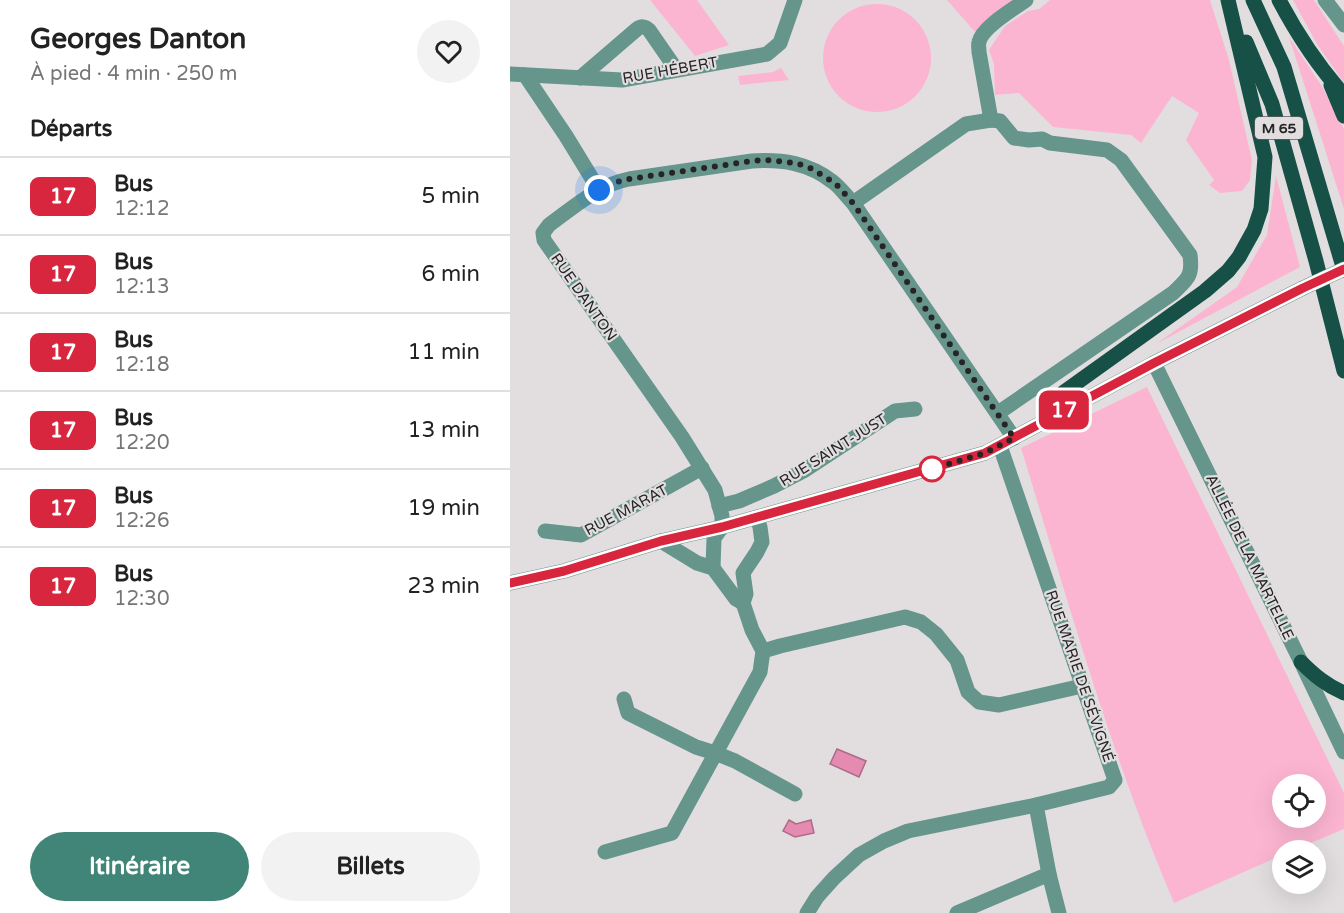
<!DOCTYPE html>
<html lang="fr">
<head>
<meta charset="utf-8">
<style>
	:root { --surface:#fff; --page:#f2f2f2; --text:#222; --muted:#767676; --line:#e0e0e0; --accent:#418578 }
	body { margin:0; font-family:"Varela Round",sans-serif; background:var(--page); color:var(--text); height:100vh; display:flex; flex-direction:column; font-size:22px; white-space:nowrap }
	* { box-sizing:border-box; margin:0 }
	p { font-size:20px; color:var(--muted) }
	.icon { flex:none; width:33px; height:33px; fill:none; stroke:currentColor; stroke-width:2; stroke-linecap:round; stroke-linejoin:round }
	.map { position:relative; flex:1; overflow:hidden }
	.drawer { display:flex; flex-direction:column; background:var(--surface); width:510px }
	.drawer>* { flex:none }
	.badge { padding:0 12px; border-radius:9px; font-size:21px; line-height:39px }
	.fabs { position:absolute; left:762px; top:774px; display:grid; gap:12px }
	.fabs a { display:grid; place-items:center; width:54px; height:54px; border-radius:50%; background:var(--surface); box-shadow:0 6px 24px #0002; font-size:30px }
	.you { position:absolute; width:30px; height:30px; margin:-15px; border:4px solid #fff; border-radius:50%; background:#1a73e8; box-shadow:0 0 0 9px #1a73e833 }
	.map>.badge { position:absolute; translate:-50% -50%; box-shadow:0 0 0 3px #fff }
	h2 { padding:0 30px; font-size:22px; line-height:54px }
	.round { display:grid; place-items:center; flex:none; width:63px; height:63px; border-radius:32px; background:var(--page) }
	.headline { display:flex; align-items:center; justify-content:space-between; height:102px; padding:0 30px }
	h1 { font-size:28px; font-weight:700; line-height:45px }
	.button { display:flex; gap:12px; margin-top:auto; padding:12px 30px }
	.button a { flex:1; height:69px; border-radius:36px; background:var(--accent); color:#fff; font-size:24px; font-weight:700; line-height:69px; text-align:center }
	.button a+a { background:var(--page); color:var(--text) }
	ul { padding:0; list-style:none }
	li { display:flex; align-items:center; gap:18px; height:78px; padding:0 30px; border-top:2px solid var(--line) }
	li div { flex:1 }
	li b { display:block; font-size:22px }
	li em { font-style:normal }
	li .badge { min-width:66px; font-weight:700; text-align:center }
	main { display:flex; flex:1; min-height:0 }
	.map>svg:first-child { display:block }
</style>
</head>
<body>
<main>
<section class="drawer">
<div class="headline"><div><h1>Georges Danton</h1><p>À pied · 4 min · 250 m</p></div><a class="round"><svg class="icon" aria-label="heart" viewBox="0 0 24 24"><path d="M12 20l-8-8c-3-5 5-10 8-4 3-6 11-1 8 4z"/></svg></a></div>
<h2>Départs</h2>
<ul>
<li><span class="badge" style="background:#d7263d;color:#fff">17</span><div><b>Bus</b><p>12:12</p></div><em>5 min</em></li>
<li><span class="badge" style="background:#d7263d;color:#fff">17</span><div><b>Bus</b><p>12:13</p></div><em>6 min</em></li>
<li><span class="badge" style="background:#d7263d;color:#fff">17</span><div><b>Bus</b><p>12:18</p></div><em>11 min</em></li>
<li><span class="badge" style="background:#d7263d;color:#fff">17</span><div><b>Bus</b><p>12:20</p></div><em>13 min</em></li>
<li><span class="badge" style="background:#d7263d;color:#fff">17</span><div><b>Bus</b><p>12:26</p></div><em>19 min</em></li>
<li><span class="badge" style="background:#d7263d;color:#fff">17</span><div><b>Bus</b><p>12:30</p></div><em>23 min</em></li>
</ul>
<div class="button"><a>Itinéraire</a><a>Billets</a></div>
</section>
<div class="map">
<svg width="834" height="913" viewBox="0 0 834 913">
	<rect width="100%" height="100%" fill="#e2dee0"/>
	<!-- green -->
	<g fill="#fcb5d1" fill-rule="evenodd">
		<polygon points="140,0 187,0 219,45 185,56"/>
		<polygon points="437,0 509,0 465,32"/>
		<polygon points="540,0 700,0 719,60 742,160 740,180 732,191 710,193 699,185 704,180 676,140 689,113 662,96 631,143 621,135 543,127 509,93 485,95 484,64 479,50 495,26 518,11 529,9"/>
		<polygon points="783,0 804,0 834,46 834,83 807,44"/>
		<circle cx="367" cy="58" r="54"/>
		<polygon points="779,37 813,88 834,129 834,209"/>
		<polygon points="271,68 279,80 230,85 228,76 263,72"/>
		<polygon points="766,176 790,267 646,344 727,287 757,235"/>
		<path d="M637 387 834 793V829L784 850H772V855L664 903C601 756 558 601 511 448ZM772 784H806V818H772Z"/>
	</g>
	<!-- water -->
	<g fill="#e58ab1" stroke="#ac6b87" stroke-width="1.5">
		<polygon points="327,749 356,761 349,777 320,764"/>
		<polygon points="279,820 286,824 301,820 304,833 285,837 273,831"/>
	</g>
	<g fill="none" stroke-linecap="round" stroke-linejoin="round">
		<!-- minor -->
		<g stroke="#65958b" stroke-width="15">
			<polyline points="815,0 834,25"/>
			<polyline points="0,74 112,80 257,54 270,43 285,0"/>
			<polyline points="15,75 56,136 89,190"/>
			<path d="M70 78 127 29C131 26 135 26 139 30L166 69"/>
			<path d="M481 120 469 52C469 48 468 45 469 42 472 27 504 9 516 0"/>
			<path d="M343 203 456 124 481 120 490 121 504 138 519 140 532 139 540 143 597 150 611 160 680 255C683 277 677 279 663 293L488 413"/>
			<polyline points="644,363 791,662 834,752"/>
			<polyline points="209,506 229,501 264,486 295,470 385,411 405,409"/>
			<polyline points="35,531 71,535 192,468"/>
			<polyline points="151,541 187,563 203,568 226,599 233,603"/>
			<path d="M203 568 204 538 212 527V516L205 490 172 437 34 240 33 233 39 225C64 207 88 185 119 179L242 161C272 159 299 163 323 182 330 187 336 196 343 203L504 438"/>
			<polyline points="253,651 270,646 395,617 411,622 426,634 447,660 458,692 469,702 489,705 572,686"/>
			<polyline points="114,699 118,713 186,747 205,753 225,761 285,794"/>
			<polyline points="526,805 539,874 549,913"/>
			<polyline points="95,852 162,833 250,672 253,651 242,630 233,603 236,594 233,573 247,552 252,542 250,527 247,518"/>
			<polyline points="297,913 307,897 324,878 349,855 374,841 398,831 526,805 599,787 605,780 490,446"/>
			<polyline points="447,913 539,874"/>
		</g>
		<!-- tertiary -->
		<polyline stroke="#65958b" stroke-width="15" points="0,583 54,571 151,541 212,527 475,453 644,363 793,288"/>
		<!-- primary -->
		<g stroke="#165046" stroke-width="15">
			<polyline points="743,0 774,67 834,270"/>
			<path d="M769 0C788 36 807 65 834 95"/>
			<polyline points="736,42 762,104 806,261 834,371"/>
			<polyline points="821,85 834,116"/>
			<polyline points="544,416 546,401 554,392 695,291 718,271 729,257 744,230 751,209 755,157 718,0"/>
			<path d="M791 662C805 676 816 685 834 693"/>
		</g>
		<!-- tertiary-bridge -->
		<polyline stroke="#65958b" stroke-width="15" points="793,288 834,269"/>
	</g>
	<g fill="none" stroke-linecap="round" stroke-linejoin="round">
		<defs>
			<polyline id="line" points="0,583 54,571 151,541 212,527 475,453 644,363 793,288 834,269"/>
		</defs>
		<!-- line casing -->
		<use href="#line" stroke="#fff" stroke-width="14"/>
		<!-- line -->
		<use href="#line" stroke="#d7263d" stroke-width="9"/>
		<!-- walk -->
		<polyline stroke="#262425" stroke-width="6" stroke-dasharray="0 10.8" points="89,190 107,182 119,179 242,161 255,160 286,163 300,168 325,183 343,203 504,438 475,453 422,469"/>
	</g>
	<!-- markers -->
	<circle fill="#fff" stroke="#d7263d" stroke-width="3" cx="422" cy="469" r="12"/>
	<g text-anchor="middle" stroke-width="4.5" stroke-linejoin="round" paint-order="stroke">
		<!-- shield labels -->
		<rect fill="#e2dee0" stroke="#5e5c5d" stroke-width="1.5" x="745" y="117" width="48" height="22" rx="4.5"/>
		<g font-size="14" font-weight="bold" fill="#262425">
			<text x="769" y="133">M 65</text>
		</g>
		<!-- street labels -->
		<g font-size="15" fill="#262425" stroke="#e2dee0">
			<text transform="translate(160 70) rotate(-10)" y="5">RUE HÉBERT</text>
			<text transform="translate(74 297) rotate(55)" y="5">RUE DANTON</text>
			<text transform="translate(323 450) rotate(-32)" y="5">RUE SAINT-JUST</text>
			<text transform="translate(116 510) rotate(-28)" y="5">RUE MARAT</text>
			<text transform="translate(740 557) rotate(64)" y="5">ALLÉE DE LA MARTELLE</text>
			<text transform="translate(570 676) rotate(71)" y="5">RUE MARIE DE SÉVIGNÉ</text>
		</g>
	</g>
</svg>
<div class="fabs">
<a><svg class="icon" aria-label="locate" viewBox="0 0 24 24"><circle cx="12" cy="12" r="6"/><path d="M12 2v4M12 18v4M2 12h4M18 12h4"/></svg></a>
<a><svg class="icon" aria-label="layers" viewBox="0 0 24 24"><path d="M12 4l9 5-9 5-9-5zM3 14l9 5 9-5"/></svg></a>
</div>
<div class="you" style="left:89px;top:190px"></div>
<b class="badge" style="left:554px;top:410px;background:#d7263d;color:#fff">17</b>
</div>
</main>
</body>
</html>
